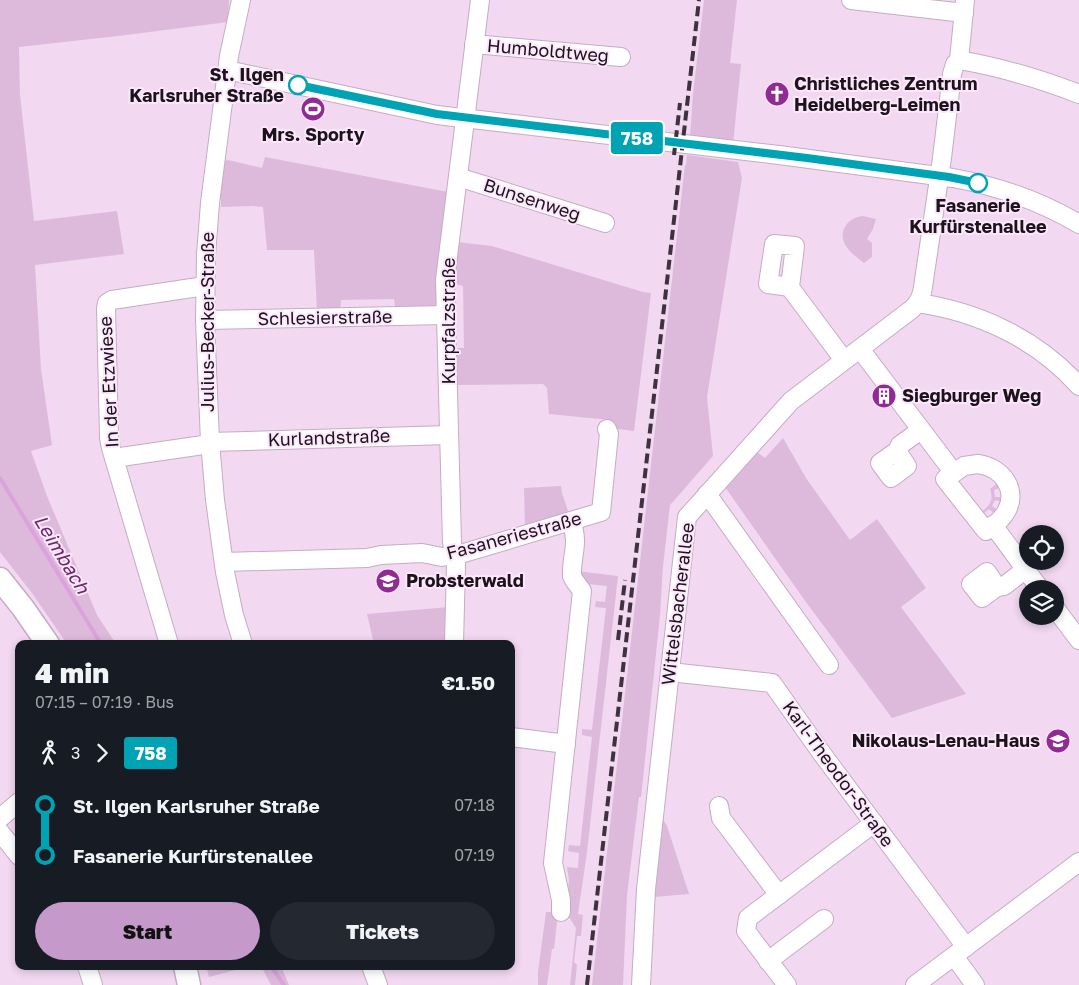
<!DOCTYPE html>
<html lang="en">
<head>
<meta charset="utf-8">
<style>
	:root { --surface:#171b24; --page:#242831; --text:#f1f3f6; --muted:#9ea1a6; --accent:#c599c9 }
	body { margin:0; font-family:"Golos Text",sans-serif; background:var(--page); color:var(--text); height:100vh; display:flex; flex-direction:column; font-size:19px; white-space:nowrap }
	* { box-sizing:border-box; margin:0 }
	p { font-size:16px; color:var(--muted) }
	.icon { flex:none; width:28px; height:28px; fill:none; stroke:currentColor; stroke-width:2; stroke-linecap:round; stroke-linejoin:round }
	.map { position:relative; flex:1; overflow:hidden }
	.sheet { position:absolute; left:15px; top:640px; width:500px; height:330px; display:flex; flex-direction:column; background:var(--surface); border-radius:10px; box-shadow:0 2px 8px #0003 }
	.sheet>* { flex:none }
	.badge { padding:0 10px; border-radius:4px; font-size:18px; line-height:32px }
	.tools { position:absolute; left:1019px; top:525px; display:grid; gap:10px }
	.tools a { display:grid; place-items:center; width:45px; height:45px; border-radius:50%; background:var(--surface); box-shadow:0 2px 8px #0003; font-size:25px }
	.map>.badge { position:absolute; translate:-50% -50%; box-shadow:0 0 0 2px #fff }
	.legs { display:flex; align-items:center; gap:8px; height:55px; padding:0 20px; font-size:16px }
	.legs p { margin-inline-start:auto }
	.head { display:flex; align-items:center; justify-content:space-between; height:85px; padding:0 20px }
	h1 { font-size:28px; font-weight:800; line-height:38px }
	.action { display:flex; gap:10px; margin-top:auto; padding:10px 20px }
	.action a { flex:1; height:58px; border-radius:30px; background:var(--accent); color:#111; font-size:20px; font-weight:800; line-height:58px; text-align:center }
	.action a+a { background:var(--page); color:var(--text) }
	ul { padding:0 20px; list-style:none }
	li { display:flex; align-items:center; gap:18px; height:50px; font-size:19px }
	li i { display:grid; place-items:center; width:8px; height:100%; margin:0 6px; background:currentColor }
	li i::after { content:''; width:12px; height:12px; margin:-6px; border:4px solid; border-radius:50%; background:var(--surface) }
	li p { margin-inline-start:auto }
	li:first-child i { background:linear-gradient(#0000 50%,currentColor 0) }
	li:last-child i { background:linear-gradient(currentColor 50%,#0000 0) }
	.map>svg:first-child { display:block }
</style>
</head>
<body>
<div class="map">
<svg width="1079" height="985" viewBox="0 0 1079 985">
	<rect width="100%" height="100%" fill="#f2d8f1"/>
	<!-- green -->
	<g fill="#ddbadc">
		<polygon points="0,0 229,0 228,22 118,36 19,47 20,95 34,221 117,211 124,254 35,265 41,369 52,445 31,451 47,496 97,615 116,644 67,644 32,593 0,552"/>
		<polygon points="704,0 737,0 730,63 741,64 733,144 690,138 693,94"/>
		<polygon points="687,155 738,162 742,178 707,397 713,456 670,505 663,566 660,615 643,779 641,797 639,797 627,895 623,985 592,985 685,165 686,165"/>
		<polygon points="265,157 448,192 438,302 432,308 395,307 394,299 341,300 340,311 317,311 314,250 267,250 263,207 252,206 221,207 221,200 219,198 224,161 228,160 262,168"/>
		<path d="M863 216 876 219 873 229 867 239 872 243V257L864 263C858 258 850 253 846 246 837 232 848 217 863 216Z"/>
		<polygon points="457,242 492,246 643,292 651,293 634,431 610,428 610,420 549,414 547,388 543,384 455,385 453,348 464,348 463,286 452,283"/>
		<polygon points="783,438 806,478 850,540 877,519 926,588 901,607 966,694 892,718 803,598 725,487 757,452 765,458"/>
		<path d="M999 482 1002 487 994 490 995 497H1003V502L995 500 992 506 999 511 996 515 989 509 983 514 981 512C990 506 994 500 990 489Z"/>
		<polygon points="561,486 562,493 569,514 525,528 524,488"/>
		<polygon points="577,571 618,576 587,852 578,914 583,915 581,936 577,936 574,962 577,965 575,985 570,985 576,928 566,912 569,880 567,867 578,868 579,853 568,851 569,845 580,846 592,737 582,735 582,729 592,730 606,608 595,607 596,601 605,602 607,586 587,584"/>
		<polygon points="449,607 449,644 374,644 367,614"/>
		<polygon points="662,818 667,826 689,894 654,897"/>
		<polygon points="546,912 558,912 554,949 552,949 547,985 538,985 538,972"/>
		<polygon points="206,966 250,966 209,977"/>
		<polygon points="261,966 281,966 289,985 271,985"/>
	</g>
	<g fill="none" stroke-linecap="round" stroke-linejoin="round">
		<!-- stream -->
		<g stroke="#dba2db" stroke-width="4">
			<polyline points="0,478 101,644"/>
			<polyline points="271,966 284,985"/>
		</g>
		<defs>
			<g id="minor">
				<polyline points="241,0 229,56 210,203 206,255 205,320 210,442 215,500 225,572 234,615 243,644"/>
				<polyline points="851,0 964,13"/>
				<polyline points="474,44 621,57"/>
				<path d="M959 60C1000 67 1040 79 1079 94"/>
				<path d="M227 70 437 115 779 155 953 178C997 186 1040 201 1079 224"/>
				<polyline points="458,177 605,223"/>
				<polyline points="790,287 768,284 774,244 795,246 790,287 791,289 844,360"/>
				<path d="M918 303C979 312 1037 339 1079 386"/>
				<polyline points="205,320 446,315"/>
				<polyline points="860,349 954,473"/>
				<polyline points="210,442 449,435"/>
				<polyline points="897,451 880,463 891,478 907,466 897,451 900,445 921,430"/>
				<polyline points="114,458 210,444"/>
				<path d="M978 464C1002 467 1019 490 1006 512 1001 521 993 526 986 531L945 479 964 466Z"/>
				<polyline points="707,494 829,665"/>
				<polyline points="993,525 1040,589"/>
				<polyline points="224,562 367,558 381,555 422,553 442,557 464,553 601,512 609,434 607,429"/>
				<polyline points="997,587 987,572 971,584 982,598 997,587 1004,586 1026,569"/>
				<polyline points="1055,608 1079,640"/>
				<polyline points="169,644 111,448 109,438 106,308 107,303 112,300 205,286"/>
				<polyline points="454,644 456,564 452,542 445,280 480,0"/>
				<polyline points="670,672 772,683 820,751 966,947"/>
				<polyline points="511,737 566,744"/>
				<polyline points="719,806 721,818 779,895"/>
				<polyline points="0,818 19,802"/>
				<polyline points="0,832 19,856"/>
				<path d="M561 912V900L553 863 582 591 574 580 572 576C571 555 580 543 571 522"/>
				<polyline points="954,956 975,985"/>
				<polyline points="768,961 824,919"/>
				<polyline points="87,966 93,985"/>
				<polyline points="371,966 378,985"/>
				<path d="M641 985 646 889 687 517 791 401 912 309C919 303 922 296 923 287L942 158 952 74 955 64 959 60 965 0"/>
				<polyline points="787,985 746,931 748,918 874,823"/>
				<polyline points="915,985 1079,862"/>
			</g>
			<g id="major">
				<polyline points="0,579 23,608 48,644"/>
				<polyline points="185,966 189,985"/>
			</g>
		</defs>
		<!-- minor casing -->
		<use href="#minor" stroke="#c5acc4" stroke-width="20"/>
		<!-- major casing -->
		<use href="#major" stroke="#c5acc4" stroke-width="25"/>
		<!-- minor -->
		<use href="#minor" stroke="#fff" stroke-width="18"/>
		<!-- major -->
		<use href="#major" stroke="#fff" stroke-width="22"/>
		<!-- rail -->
		<g stroke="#3e323e" stroke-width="4" stroke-dasharray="10 5" stroke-linecap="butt">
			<polyline points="674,155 680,103"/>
			<polyline points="618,640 625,580"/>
			<polyline points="587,985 699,0"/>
		</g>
	</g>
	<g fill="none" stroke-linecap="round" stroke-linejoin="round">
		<defs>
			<polyline id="line-1" points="298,85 437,114 807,158 949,177 978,183"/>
		</defs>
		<!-- line-1 casing -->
		<use href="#line-1" stroke="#fff" stroke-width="11"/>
		<!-- line-1 -->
		<use href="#line-1" stroke="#00a3b4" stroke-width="8"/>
	</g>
	<!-- icons -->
	<defs>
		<symbol id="church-disc" viewBox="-11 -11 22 22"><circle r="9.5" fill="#8f2b92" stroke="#fce7fb"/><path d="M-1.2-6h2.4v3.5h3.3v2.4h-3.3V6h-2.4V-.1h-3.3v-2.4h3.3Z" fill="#fff"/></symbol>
		<symbol id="stadium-disc" viewBox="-11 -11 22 22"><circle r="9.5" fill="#8f2b92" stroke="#fce7fb"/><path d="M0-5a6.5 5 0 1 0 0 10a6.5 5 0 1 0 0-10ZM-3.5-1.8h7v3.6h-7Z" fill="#fff"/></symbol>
		<symbol id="building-disc" viewBox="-11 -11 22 22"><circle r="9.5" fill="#8f2b92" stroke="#fce7fb"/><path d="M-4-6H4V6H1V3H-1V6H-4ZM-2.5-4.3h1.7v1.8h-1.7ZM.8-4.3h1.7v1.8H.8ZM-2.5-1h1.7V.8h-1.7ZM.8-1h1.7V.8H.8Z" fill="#fff"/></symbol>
		<symbol id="school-disc" viewBox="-11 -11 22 22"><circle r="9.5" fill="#8f2b92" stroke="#fce7fb"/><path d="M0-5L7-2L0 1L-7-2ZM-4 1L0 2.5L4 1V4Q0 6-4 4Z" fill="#fff"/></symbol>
	</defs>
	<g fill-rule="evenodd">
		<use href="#church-disc" x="763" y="80" width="28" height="28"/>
		<use href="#stadium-disc" x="299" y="95" width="28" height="28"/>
		<use href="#building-disc" x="870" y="382" width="28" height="28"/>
		<use href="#school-disc" x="374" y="567" width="28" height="28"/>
		<use href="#school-disc" x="1044" y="727" width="28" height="28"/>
	</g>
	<!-- markers -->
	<g fill="#fff" stroke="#00a3b4" stroke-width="2.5">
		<circle cx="298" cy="85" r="9"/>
		<circle cx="978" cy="183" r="9"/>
	</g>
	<g text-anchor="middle" stroke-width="4" stroke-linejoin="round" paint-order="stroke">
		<!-- street labels -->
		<g font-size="18" fill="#1c131c" stroke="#fce7fb">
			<text transform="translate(548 51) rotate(5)" y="6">Humboldtweg</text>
			<text transform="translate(532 200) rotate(18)" y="6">Bunsenweg</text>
			<text transform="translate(325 318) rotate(-1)" y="6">Schlesierstraße</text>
			<text transform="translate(449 321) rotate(-90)" y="6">Kurpfalzstraße</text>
			<text transform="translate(208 322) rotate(-90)" y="6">Julius-Becker-Straße</text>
			<text transform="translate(109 382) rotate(-93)" y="6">In der Etzwiese</text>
			<text transform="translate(329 438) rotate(-2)" y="6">Kurlandstraße</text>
			<text transform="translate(514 536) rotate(-15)" y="6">Fasaneriestraße</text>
			<text transform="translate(678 604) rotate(-83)" y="6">Wittelsbacherallee</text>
			<text transform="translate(838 774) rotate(54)" y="6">Karl-Theodor-Straße</text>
		</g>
		<!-- stop labels -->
		<g font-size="18" font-weight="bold" fill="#1c131c" stroke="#fce7fb" text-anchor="end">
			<text x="284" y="81">St. Ilgen<tspan x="284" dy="21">Karlsruher Straße</tspan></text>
			<text x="978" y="212" text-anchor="middle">Fasanerie<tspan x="978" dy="21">Kurfürstenallee</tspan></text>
		</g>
		<!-- poi labels -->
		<g font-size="18" font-weight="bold" fill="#1c131c" stroke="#fce7fb" text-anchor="start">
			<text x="794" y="90">Christliches Zentrum<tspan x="794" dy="21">Heidelberg-Leimen</tspan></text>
			<text x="313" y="141" text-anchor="middle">Mrs. Sporty</text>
			<text x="902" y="402">Siegburger Weg</text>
			<text x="406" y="587">Probsterwald</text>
			<text x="1040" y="747" text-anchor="end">Nikolaus-Lenau-Haus</text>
		</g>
		<!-- water labels -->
		<g font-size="19" font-style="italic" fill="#6b296c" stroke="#fce7fb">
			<text transform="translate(62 554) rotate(59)" y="7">Leimbach</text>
		</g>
	</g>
</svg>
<div class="tools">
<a><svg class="icon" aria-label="locate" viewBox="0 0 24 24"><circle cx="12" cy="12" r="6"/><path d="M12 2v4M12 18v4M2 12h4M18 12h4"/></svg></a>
<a><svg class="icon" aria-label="layers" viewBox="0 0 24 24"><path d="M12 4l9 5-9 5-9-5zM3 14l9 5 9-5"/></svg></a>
</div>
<b class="badge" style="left:637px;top:138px;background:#00a3b4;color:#fff">758</b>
<section class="sheet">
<div class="head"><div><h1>4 min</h1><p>07:15 – 07:19 · Bus</p></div><b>€1.50</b></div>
<div class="legs"><svg class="icon" aria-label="walk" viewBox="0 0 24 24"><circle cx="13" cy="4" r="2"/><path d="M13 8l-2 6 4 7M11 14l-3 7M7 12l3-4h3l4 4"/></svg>3<svg class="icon" aria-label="forward" viewBox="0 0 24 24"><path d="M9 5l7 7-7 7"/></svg><b class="badge" style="background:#00a3b4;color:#fff">758</b></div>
<ul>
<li><i style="color:#00a3b4"></i><b>St. Ilgen Karlsruher Straße</b><p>07:18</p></li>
<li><i style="color:#00a3b4"></i><b>Fasanerie Kurfürstenallee</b><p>07:19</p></li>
</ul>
<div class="action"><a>Start</a><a>Tickets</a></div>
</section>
</div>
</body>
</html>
